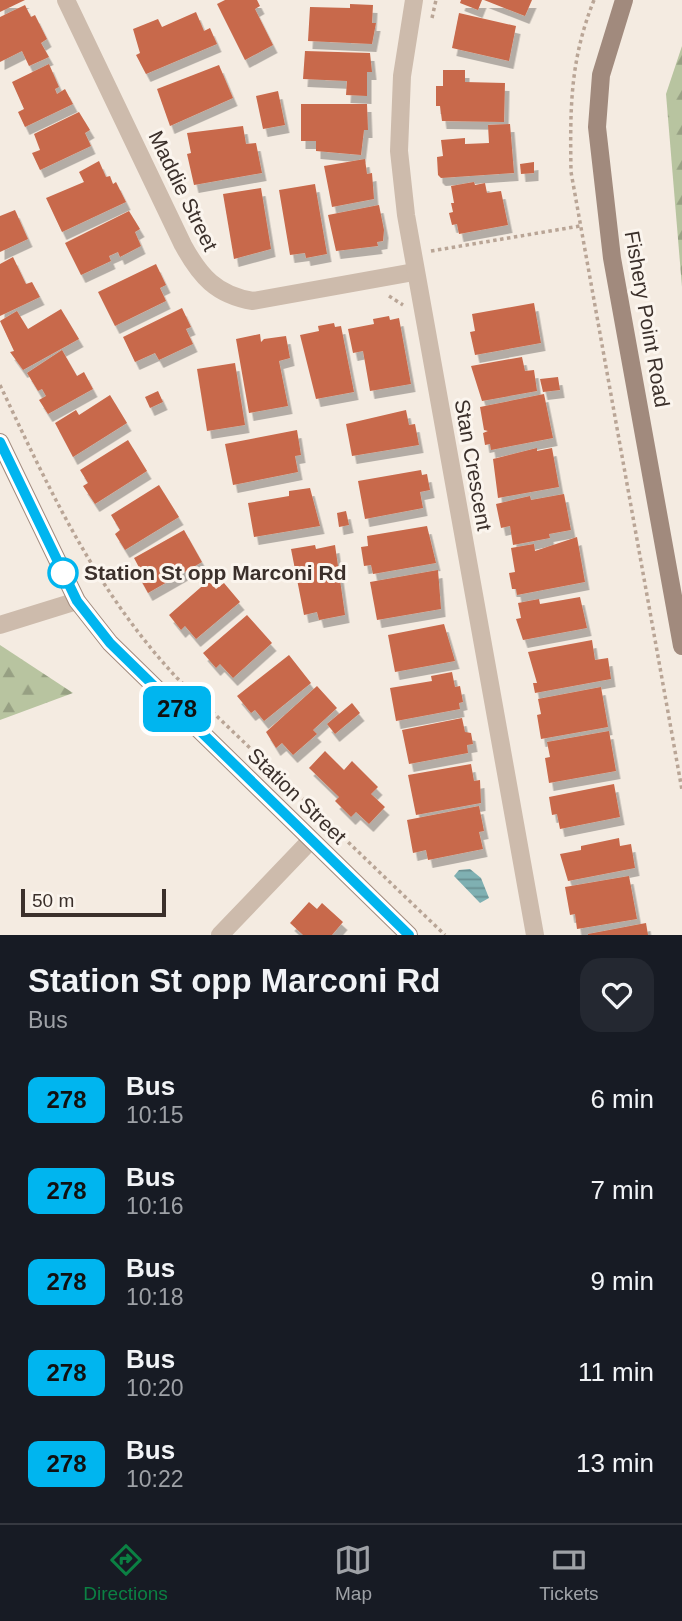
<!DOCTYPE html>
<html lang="en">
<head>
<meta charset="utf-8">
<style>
	:root { --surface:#171b24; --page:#242831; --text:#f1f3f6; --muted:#9ea1a6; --line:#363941; --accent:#0b8043 }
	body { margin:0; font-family:Helvetica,sans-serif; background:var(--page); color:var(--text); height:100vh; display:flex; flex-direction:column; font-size:26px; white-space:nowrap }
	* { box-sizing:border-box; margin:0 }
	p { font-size:23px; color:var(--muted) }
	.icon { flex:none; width:38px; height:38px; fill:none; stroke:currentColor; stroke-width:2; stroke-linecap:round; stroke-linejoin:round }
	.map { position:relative; height:935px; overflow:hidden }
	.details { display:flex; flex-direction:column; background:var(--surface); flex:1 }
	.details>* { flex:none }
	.badge { padding:0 14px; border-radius:10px; font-size:24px; line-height:46px }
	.scale { position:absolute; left:21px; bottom:18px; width:145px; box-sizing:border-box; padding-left:7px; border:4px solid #3b302b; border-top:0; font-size:19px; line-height:24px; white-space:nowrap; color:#3b302b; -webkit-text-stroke:5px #fbf5ee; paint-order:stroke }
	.map>.badge { position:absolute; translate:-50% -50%; box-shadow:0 0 0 4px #fff }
	.round { display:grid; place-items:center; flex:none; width:74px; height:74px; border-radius:21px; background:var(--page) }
	.summary { display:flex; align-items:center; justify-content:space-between; height:119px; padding:0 28px }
	h1 { font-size:33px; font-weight:700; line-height:52px }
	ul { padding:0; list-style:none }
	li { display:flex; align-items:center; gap:21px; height:91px; padding:0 28px }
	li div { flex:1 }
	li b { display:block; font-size:26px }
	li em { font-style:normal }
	li .badge { min-width:77px; font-weight:700; text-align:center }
	.menu { display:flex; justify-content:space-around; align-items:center; height:98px; border-top:2px solid var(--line); background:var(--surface); font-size:19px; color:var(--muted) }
	.menu a { display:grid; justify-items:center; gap:4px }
	.menu .selected { color:var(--accent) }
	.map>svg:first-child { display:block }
</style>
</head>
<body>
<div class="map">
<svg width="682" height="935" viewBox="0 0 682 935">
	<defs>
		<pattern id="forest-firs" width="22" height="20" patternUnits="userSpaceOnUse" patternTransform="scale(1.75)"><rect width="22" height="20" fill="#b8c4a0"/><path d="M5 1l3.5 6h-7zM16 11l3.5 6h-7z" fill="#97a083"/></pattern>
		<pattern id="water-rules" width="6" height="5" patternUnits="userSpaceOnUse" patternTransform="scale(1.75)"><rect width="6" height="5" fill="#7fb0b2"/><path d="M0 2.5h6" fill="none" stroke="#699091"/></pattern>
		<filter id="shadow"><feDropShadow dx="4.5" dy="8" stdDeviation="0" flood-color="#0004"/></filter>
	</defs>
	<rect width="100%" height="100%" fill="#f4ebe1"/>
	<!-- forest -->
	<g fill="url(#forest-firs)">
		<polygon points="682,46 682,287 666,94"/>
		<polygon points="0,645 73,693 0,720"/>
	</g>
	<!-- water -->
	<polygon fill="url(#water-rules)" points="470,869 481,878 489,898 480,903 454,876 459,870"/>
	<!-- building -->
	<g fill="#c8694b" filter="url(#shadow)">
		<polygon points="0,0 25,0 0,12"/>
		<polygon points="225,0 257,0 260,6 255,9 273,45 245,60 217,4"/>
		<polygon points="461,0 482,0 478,10 460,3"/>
		<polygon points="484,0 532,0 525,16"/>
		<polygon points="350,4 373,5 372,23 376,23 372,44 308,41 310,7 350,8"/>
		<polygon points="25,5 31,17 35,15 47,39 41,43 49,57 29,66 22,51 0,62 0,17"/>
		<polygon points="196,12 204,31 210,28 217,44 146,74 136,55 140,53 133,29 158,19 162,27"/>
		<polygon points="459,13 516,26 509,61 452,48"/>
		<polygon points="305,51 370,53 372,72 367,72 367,96 346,95 347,81 303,79"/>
		<polygon points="49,64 59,87 55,89 57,94 65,89 73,104 25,127 18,112 24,109 12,82"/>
		<polygon points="219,65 233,98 170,126 157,89"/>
		<polygon points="443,70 465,70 465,82 505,83 504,122 442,121 440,106 436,106 436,86 443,86"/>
		<polygon points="278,91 285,125 263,129 256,96"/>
		<polygon points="301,104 367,104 368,130 364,130 361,155 316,151 316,141 301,141"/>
		<polygon points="79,112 90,130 85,133 91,146 40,170 32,153 40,150 34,134"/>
		<polygon points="510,124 514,173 441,178 438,175 437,157 443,156 441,140 465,138 465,144 489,143 488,125"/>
		<polygon points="243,126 246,144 256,143 262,173 194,185 187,154 191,153 187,133"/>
		<polygon points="365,159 367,174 372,173 374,199 332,207 324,166"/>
		<polygon points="99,161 106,177 110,176 113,184 116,182 126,202 62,232 46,198 84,182 79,172"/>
		<polygon points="534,162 534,173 521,174 520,164"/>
		<polygon points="474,182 475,185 485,183 487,193 501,191 508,225 459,234 457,224 452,225 449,213 453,212 451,203 454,203 451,186"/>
		<polygon points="315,184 327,254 306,258 305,253 290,255 279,190"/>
		<polygon points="261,188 271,249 234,259 223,194"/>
		<polygon points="379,205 384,230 383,241 377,242 378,246 336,251 328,215"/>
		<polygon points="15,210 28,239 0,252 0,216"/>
		<polygon points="129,211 140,229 135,232 141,246 120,257 118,252 109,256 111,261 81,275 65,243"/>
		<polygon points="13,257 26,284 32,282 40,297 0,316 0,264"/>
		<polygon points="156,264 166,285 160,288 166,301 115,326 98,292"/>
		<polygon points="534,303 541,343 475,355 470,332 475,331 472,314"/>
		<polygon points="182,308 191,327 186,329 193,344 159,360 155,353 135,362 123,337"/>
		<polygon points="61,309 79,339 23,370 10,352 14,351 0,321 17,311 28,329"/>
		<polygon points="389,316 390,320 399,318 411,384 370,391 363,351 353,353 348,329 374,324 373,319"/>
		<polygon points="334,323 335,327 341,326 354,392 316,399 300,335 319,331 318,326"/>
		<polygon points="260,334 261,342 264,339 286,336 290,358 279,361 288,406 249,413 236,339"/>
		<polygon points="62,350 77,376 84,372 93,389 48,414 39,400 46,396 42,389 38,391 27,373"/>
		<polygon points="522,357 525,371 534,370 537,391 482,401 471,366"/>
		<polygon points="235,363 245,425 207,431 197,369"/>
		<polygon points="558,377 560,390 543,392 540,379"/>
		<polygon points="158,391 163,402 150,408 145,397"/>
		<polygon points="544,394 553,438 491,450 490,444 485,445 483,433 488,431 484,430 480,407"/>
		<polygon points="110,395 127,423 73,457 55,423 76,410 79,415"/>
		<polygon points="406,410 409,425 415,424 419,445 352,456 346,424"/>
		<polygon points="297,430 301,455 295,456 298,472 233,485 225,444"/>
		<polygon points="128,440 147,471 95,504 83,486 88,483 80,470"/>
		<polygon points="537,448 537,451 552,448 559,487 498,498 493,459"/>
		<polygon points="421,470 422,475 427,474 430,490 420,492 423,508 365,519 358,481"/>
		<polygon points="159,485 179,517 125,550 115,534 120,530 111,515"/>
		<polygon points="310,488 320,526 254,537 248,503 289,496 289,491"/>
		<polygon points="564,494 571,530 549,534 550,538 513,545 510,526 501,528 496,504 530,496 531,500"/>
		<polygon points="346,511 349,525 339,527 337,513"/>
		<polygon points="427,526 436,563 373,574 371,565 364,566 361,547 368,546 367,536"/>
		<polygon points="184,530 202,562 148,593 138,575 142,573 134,558"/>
		<polygon points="577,537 585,582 517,595 516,589 512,589 509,573 515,572 511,548 534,544 535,551"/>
		<polygon points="315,545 316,549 335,545 345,615 319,620 317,612 304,615 291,549"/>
		<polygon points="438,570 441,609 377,620 370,582"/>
		<polygon points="208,581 216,589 224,583 240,602 196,639 185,626 181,630 169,615"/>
		<polygon points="580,597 587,628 523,640 516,619 521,618 518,603 539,599 540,604"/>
		<polygon points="247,615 272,643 233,678 220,664 216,668 203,653"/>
		<polygon points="444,624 455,661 395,672 388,635"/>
		<polygon points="592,640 595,660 608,658 611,679 535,693 533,683 537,683 528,652"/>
		<polygon points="289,655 311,683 264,721 255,710 251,713 237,696"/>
		<polygon points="452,672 455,687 460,686 463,702 459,703 460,709 396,721 390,688 432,681 431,676"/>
		<polygon points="317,686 337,708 313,730 317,734 293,755 282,743 276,748 266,732"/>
		<polygon points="601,687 608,727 541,739 537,715 541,714 538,699"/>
		<polygon points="352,703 360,713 335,734 327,724"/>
		<polygon points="462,718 465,732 471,733 473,744 467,745 468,753 409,764 402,730"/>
		<polygon points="609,731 616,771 549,783 545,758 550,757 547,742"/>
		<polygon points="325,751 344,770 352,761 378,787 371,794 385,807 369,824 356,812 351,817 335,801 339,797 309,768"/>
		<polygon points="471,764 474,781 480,780 481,803 416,815 408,775"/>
		<polygon points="614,784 620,817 560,829 557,814 552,815 549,797"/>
		<polygon points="479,806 484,831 479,832 483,849 428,860 426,850 413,853 407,820"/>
		<polygon points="619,838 620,846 631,844 635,868 568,881 560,854 581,850 581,846"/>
		<polygon points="629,876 637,919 577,929 575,914 570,915 565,887"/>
		<polygon points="309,902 317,909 322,903 343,922 332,935 303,935 290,923"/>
		<polygon points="646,923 648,935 588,935 588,934"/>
	</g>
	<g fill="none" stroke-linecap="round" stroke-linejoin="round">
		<!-- path -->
		<g stroke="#b9a596" stroke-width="3.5" stroke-dasharray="3.5 3.5" stroke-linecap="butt">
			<path d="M594 0C570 60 570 108 571 172L682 790"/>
			<polyline points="432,18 436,0"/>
			<polyline points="431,251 580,226"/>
			<polyline points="389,296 403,305"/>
			<path d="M0 385C50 491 96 591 177 678L445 935"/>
		</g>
		<!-- street -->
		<g stroke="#cdbbac" stroke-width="18">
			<path d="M66 0 183 245C200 276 216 295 253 301L414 272"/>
			<polyline points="414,0 402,76 399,151 406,215 535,935"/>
			<polyline points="0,625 77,601"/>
			<polyline points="220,935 310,841"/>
		</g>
		<!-- secondary -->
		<g stroke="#a18a7d" stroke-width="18">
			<polyline points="624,0 601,75 597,127 612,258 682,646"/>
			<polyline points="0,442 77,601 110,643 409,935"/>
		</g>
	</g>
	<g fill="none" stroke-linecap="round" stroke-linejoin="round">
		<defs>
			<polyline id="line" points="0,442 77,601 110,643 409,935"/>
		</defs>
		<!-- line casing -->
		<use href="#line" stroke="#fff" stroke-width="16"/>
		<!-- line -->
		<use href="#line" stroke="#00b5ef" stroke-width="10"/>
	</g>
	<!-- markers -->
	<circle fill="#fff" stroke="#00b5ef" stroke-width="3.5" cx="63" cy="573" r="14"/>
	<g text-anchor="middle" stroke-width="6" stroke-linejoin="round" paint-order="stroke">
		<!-- street labels -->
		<g font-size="21" fill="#3b302b" stroke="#fbf5ee">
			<text transform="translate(183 191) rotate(64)" y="7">Maddie Street</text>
			<text transform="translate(647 319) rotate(80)" y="7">Fishery Point Road</text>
			<text transform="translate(473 465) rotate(80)" y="7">Stan Crescent</text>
			<text transform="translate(297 796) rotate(44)" y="7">Station Street</text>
		</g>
		<!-- stop labels -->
		<g font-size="21" font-weight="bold" fill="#3b302b" stroke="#fbf5ee" text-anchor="start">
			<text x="84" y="580">Station St opp Marconi Rd</text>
		</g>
	</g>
</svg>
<div class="scale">50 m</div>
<b class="badge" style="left:177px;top:709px;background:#00b5ef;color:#111">278</b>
</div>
<section class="details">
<div class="summary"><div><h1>Station St opp Marconi Rd</h1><p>Bus</p></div><a class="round"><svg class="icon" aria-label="heart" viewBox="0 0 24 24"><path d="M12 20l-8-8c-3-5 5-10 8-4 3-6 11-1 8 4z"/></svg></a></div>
<ul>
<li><span class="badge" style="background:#00b5ef;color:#111">278</span><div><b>Bus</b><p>10:15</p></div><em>6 min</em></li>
<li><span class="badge" style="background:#00b5ef;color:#111">278</span><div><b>Bus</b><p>10:16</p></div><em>7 min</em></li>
<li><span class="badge" style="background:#00b5ef;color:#111">278</span><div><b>Bus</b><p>10:18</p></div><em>9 min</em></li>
<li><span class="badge" style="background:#00b5ef;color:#111">278</span><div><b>Bus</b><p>10:20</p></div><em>11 min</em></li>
<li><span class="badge" style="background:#00b5ef;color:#111">278</span><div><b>Bus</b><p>10:22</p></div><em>13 min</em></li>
</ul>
</section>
<nav class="menu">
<a class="selected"><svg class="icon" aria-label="directions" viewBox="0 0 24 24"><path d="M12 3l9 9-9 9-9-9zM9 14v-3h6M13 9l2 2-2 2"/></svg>Directions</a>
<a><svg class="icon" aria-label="map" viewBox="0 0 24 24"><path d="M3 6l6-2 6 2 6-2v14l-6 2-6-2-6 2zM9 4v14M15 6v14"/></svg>Map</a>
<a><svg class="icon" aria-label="tickets" viewBox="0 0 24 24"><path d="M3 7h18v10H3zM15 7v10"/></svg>Tickets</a>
</nav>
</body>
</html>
